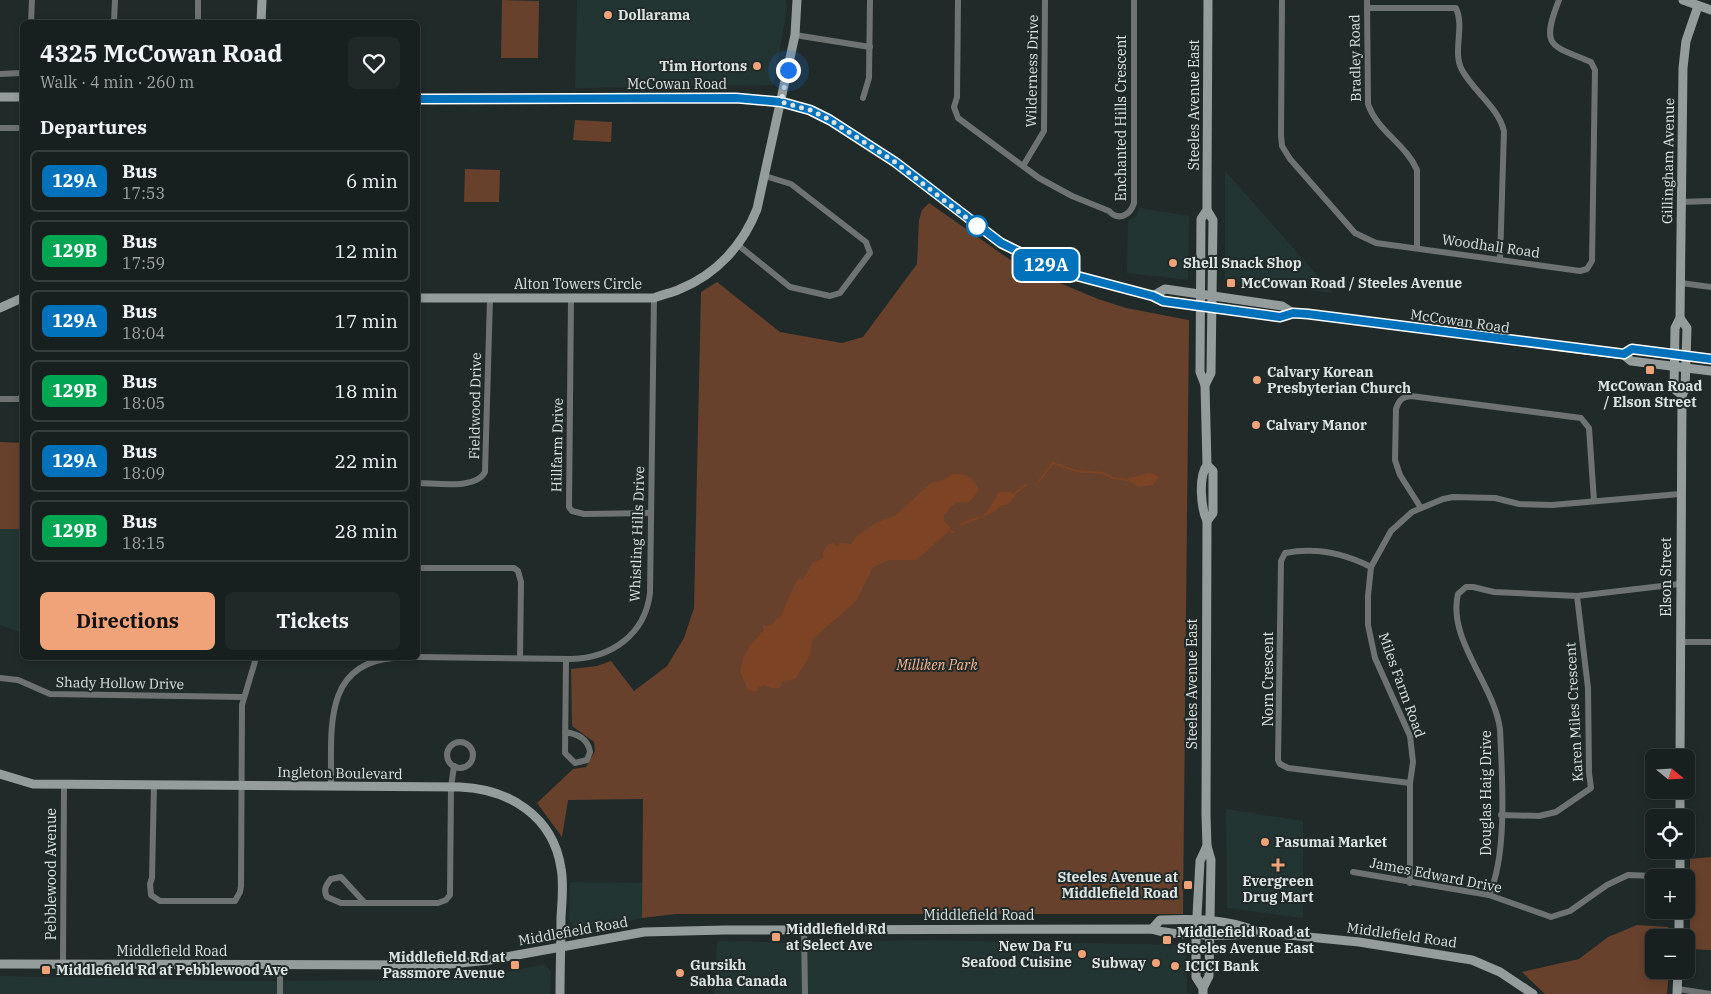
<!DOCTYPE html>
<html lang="en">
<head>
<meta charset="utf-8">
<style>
	:root { --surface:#18201f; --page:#212828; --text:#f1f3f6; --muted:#9fa3a4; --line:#363e3d; --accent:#f0a279 }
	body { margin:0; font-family:"IBM Plex Serif",serif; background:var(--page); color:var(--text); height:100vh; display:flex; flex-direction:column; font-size:19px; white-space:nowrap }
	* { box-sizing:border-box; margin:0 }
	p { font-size:16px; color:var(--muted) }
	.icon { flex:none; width:28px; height:28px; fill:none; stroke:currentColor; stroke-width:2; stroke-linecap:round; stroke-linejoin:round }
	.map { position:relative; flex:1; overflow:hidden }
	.sheet { position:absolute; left:20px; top:20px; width:400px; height:640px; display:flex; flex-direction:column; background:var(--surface); border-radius:8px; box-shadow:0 2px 8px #0003,0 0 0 1px var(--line) }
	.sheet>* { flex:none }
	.badge { padding:0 10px; border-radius:8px; font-size:18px; line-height:32px }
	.needle { width:32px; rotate:108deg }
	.buttons { position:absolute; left:1645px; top:749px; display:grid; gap:10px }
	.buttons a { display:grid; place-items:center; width:50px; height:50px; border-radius:8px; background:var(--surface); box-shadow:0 2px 8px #0003,0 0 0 1px var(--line); font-size:25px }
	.you { position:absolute; width:25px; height:25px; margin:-12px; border:4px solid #fff; border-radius:50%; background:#1a73e8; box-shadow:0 0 0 8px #1a73e833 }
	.map>.badge { position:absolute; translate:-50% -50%; box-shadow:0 0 0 2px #fff }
	h2 { padding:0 20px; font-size:19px; line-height:45px }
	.round { display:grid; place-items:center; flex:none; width:52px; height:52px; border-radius:8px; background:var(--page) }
	.summary { display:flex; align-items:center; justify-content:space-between; height:85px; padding:0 20px }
	h1 { font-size:24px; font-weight:800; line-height:38px }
	.cta { display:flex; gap:10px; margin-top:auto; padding:10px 20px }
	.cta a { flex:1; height:58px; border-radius:8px; background:var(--accent); color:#111; font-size:20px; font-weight:800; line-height:58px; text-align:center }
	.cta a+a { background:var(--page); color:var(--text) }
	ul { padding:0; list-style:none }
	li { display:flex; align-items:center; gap:15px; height:62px; margin:0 10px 8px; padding:0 10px; border:2px solid var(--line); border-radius:8px }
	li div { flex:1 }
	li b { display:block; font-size:19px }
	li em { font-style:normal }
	li .badge { min-width:55px; font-weight:700; text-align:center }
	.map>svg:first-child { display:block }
</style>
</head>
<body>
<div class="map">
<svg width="1711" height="994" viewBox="0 0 1711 994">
	<rect width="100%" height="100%" fill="#202a29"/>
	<!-- built -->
	<g fill="#233533">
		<polygon points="577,0 786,0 787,10 773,85 575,88"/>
		<polygon points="1225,171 1333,293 1225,280"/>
		<polygon points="1139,208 1189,216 1188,280 1127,273 1128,221 1136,217"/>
		<polygon points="0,529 22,529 22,633 0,625"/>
		<polygon points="1226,809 1303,821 1303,918 1227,908"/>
		<polygon points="570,882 643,883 642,918 581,932 573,926 569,919"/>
		<polygon points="919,940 1186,945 1187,994 714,994 717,941 811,943"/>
		<polygon points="545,964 551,972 550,994 0,994 0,976 247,981 469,980"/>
	</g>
	<!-- green -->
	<g fill="#68412c">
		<polygon points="502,0 539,1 538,58 501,58"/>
		<polygon points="575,120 612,122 611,142 573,140"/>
		<polygon points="465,169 500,170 499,202 464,202"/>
		<polygon points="929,203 1019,266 1098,299 1126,308 1189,320 1183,914 676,914 642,918 643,799 568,800 562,837 537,803 573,769 586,767 595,751 594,742 572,726 571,669 597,666 611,661 634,691 667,666 684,638 694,608 701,292 717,282 780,332 842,343 863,337 917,264 919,220 922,210"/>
		<polygon points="0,442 22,443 22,529 0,529"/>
		<polygon points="1711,857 1711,950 1690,949 1690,859"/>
		<polygon points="1637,925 1668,927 1668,937 1654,938 1654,970 1669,970 1667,994 1545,994 1522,972 1579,959 1608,937"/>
	</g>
	<!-- water -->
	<g fill="#7c4424">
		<polygon points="1150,473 1159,476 1153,485 1139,487 1129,481 1129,478"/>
		<path d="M953 474C966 473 974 478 979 490L969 502 955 503 944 515V521L950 527 947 533 916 560H889L873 567 856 601 813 639 808 659 795 679 782 682 780 688H771L765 685 759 687 756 692 748 690 740 671 744 656 749 647 764 630 762 624 767 626 773 624 776 619 782 615C787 602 791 589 799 578L803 580 812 563 823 558C822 551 825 545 833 543L837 547 840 543 851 544 857 536 878 522 896 515 931 483 941 481Z"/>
		<polygon points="999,492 1010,492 1016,495 1007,505 1002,505 994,512 978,519 987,512"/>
	</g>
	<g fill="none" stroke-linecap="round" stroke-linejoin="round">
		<!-- stream -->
		<g stroke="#7c4424" stroke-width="2">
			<polyline points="1039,481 1053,463 1076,471 1103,473 1113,478 1129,480"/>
			<polyline points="1014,494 1026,485"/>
			<polyline points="961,524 978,518"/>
			<polyline points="949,530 953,532"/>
		</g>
		<!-- street -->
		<g stroke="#6e7372" stroke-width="6">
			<polyline points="198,0 198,22"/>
			<path d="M958 0 957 97 954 107 958 118 1039 178 1072 196 1109 211C1118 221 1130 216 1134 203V0"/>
			<path d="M1282 0 1281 135 1282 146 1290 159 1355 233 1376 243 1580 271 1587 269 1592 261 1595 70 1591 62C1551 45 1540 48 1559 0"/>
			<path d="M1367 0 1368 104C1377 131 1406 144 1417 170V248"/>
			<path d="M1367 8H1456C1465 27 1452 52 1462 70 1474 92 1498 107 1504 131L1500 260"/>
			<polyline points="31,22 32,0"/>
			<polyline points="114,22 115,0"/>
			<polyline points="795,35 870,47"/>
			<polyline points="0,74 22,73"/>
			<polyline points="863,98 869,78 870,0"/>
			<polyline points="0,128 22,128"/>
			<polyline points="1023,166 1044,131 1045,0"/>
			<polyline points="1680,202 1711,201"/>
			<polyline points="738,245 790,287 830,296 840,293 870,253 866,242 791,184 765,176"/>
			<polyline points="1681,283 1711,287"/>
			<polyline points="571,299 569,507 572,511 584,514 651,513"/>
			<polyline points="0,399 19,399 22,396"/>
			<path d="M418 483C436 483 476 490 485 472L490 298"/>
			<path d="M1421 508 1400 475 1395 460 1396 409C1399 400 1402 397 1411 396L1581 418 1589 428 1594 501"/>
			<path d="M1371 567C1344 553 1315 547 1285 553L1281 561 1278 760 1280 764 1288 768 1410 783"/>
			<polyline points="418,568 514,568 518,571 521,582 520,658"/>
			<polyline points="1680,642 1711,642"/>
			<path d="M418 657 571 659C611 658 645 635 650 593L654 298"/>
			<polyline points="0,678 18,680 50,694 243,697"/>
			<path d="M565 732C577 734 588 738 590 752L587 760 575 763 565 753 566 659"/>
			<circle cx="460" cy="755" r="13"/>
			<polyline points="154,784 152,878 150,884 151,895 160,901 235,901 240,892 241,886 242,705 256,658"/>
			<path d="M331 787C332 734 321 663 394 658"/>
			<polyline points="1501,815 1539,816 1556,812 1591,788 1589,773 1588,688 1577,596"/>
			<polyline points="1353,872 1489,895 1551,917 1570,911 1607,885 1628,875 1680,877"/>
			<polyline points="1410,883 1410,783 1413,762 1410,736 1375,658 1368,625 1368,596 1371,567 1391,531 1412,512 1443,499 1453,497 1495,498 1519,504 1552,505 1680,494"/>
			<path d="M1489 895C1508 854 1502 775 1500 729 1494 684 1447 639 1458 594L1466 587H1473L1494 592 1577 596 1679 584"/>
			<path d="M364 902 341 877 331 879C326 885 323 890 327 897L341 903H438L446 900 450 895 451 787 454 766"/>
			<polyline points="804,929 805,994"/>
			<polyline points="63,964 64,784"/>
			<polyline points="1678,989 1711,994"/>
			<polyline points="280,994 280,966"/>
		</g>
		<!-- secondary -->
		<g stroke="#959d9c" stroke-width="9">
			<polyline points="1683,0 1711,10"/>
			<polyline points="261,22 262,0"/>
			<polyline points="0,97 22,97"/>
			<polyline points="418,99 736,98 781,102 810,110 830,120 895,162 1001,243 1058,271 1153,296 1163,301 1280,317 1293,313 1308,314 1624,355 1631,361 1711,371"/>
			<polyline points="1153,296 1165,289 1282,306 1293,313"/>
			<path d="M418 298H654C663 294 672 293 680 289 717 274 743 245 757 209L795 35 797 0"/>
			<polyline points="0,308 22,298"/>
			<polyline points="1624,355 1632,349 1711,359"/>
			<polyline points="1205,385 1211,373 1213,220 1207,210"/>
			<polyline points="1682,395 1674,389 1675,328 1680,318 1683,68 1686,41 1698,6"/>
			<polyline points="1207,465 1213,471 1213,513 1207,521"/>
			<polyline points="1680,758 1682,395 1685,390 1687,328 1680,318"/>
			<path d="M0 774 33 784 460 787C509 789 553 816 561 868 564 884 562 901 561 917 561 943 560 968 560 994"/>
			<polyline points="1680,818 1680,790"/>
			<polyline points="1680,878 1680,850"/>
			<path d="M1152 929 1160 920C1193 919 1228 918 1258 932L1359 942 1472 960 1500 972 1533 994"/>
			<polyline points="1679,938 1679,910"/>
			<path d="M0 964 441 965 489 960 644 932 725 930 1152 929C1172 936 1237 937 1258 932"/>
			<polyline points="1203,988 1196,977 1196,934 1200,861 1207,846"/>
			<path d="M1203 994V988L1209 976 1211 860 1207 846 1206 815 1207 521C1201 508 1198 477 1207 465L1205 385 1200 372 1201 219 1207 210V189L1208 0"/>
			<polyline points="1677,994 1678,970"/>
		</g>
	</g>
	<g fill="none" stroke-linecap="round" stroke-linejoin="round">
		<defs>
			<polyline id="line" points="418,99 736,98 781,102 810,110 830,120 895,162 1001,243 1058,271 1153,296 1163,301 1280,317 1293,313 1308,314 1624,354 1632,349 1711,359"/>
		</defs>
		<!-- line casing -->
		<use href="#line" stroke="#fff" stroke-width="11"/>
		<!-- line -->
		<use href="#line" stroke="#0072bc" stroke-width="8"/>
		<!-- walk -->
		<polyline stroke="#dce3e1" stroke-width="5" stroke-dasharray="0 9" points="788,70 781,102 810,110 830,120 895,162 977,226"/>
	</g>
	<!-- markers -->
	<g fill="#f0a279" stroke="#202a29" stroke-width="2">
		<circle cx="608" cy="15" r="5"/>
		<circle cx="757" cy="66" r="5"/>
		<circle cx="1173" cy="263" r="5"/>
		<rect x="1226" y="278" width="10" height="10" rx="2.5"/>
		<rect x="1645" y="365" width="10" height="10" rx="2.5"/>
		<circle cx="1257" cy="380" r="5"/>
		<circle cx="1256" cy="425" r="5"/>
		<circle cx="1265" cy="842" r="5"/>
		<path d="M1275.5 857.5h5v5h5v5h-5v5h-5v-5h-5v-5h5z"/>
		<rect x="1183" y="880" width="10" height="10" rx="2.5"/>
		<rect x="771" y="932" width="10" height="10" rx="2.5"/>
		<rect x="1162" y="935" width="10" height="10" rx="2.5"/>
		<circle cx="1082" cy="954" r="5"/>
		<circle cx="1156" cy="963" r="5"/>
		<rect x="510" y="960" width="10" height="10" rx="2.5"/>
		<circle cx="1175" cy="966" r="5"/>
		<rect x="41" y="965" width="10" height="10" rx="2.5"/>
		<circle cx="680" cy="973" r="5"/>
	</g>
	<circle fill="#fff" stroke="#0072bc" stroke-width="2.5" cx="977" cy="226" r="10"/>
	<g text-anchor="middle" stroke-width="4" stroke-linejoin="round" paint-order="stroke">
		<!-- poi labels -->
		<g font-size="14" font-weight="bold" fill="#dce3e1" stroke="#202a29" text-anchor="start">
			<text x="618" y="20">Dollarama</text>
			<text x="747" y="71" text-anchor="end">Tim Hortons</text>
			<text x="1183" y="268">Shell Snack Shop</text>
			<text x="1241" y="288">McCowan Road / Steeles Avenue</text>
			<text x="1267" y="377">Calvary Korean<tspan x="1267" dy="16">Presbyterian Church</tspan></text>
			<text x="1650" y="391" text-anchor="middle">McCowan Road<tspan x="1650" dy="16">/ Elson Street</tspan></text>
			<text x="1266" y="430">Calvary Manor</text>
			<text x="1275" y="847">Pasumai Market</text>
			<text x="1178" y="882" text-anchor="end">Steeles Avenue at<tspan x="1178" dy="16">Middlefield Road</tspan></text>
			<text x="1278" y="886" text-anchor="middle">Evergreen<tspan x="1278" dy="16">Drug Mart</tspan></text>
			<text x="786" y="934">Middlefield Rd<tspan x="786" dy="16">at Select Ave</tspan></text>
			<text x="1177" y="937">Middlefield Road at<tspan x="1177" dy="16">Steeles Avenue East</tspan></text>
			<text x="1072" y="951" text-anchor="end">New Da Fu<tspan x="1072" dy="16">Seafood Cuisine</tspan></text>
			<text x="505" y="962" text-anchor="end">Middlefield Rd at<tspan x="505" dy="16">Passmore Avenue</tspan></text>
			<text x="1146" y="968" text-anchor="end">Subway</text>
			<text x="690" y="970">Gursikh<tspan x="690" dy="16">Sabha Canada</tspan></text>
			<text x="1185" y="971">ICICI Bank</text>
			<text x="56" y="975">Middlefield Rd at Pebblewood Ave</text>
		</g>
		<!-- street labels -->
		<g font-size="14" fill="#dce3e1" stroke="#202a29">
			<text transform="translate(1355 58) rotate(-91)" y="5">Bradley Road</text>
			<text transform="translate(1032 71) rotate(-89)" y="5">Wilderness Drive</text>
			<text x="677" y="89">McCowan Road</text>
			<text transform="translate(1194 105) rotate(-90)" y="5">Steeles Avenue East</text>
			<text transform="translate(1121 118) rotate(-90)" y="5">Enchanted Hills Crescent</text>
			<text transform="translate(1668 161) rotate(-89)" y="5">Gillingham Avenue</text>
			<text transform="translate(1491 246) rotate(8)" y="5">Woodhall Road</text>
			<text x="578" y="289">Alton Towers Circle</text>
			<text transform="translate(1460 321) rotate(8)" y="5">McCowan Road</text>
			<text transform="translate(475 406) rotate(-89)" y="5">Fieldwood Drive</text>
			<text transform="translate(557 445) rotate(-89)" y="5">Hillfarm Drive</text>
			<text transform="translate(637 534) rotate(-88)" y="5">Whistling Hills Drive</text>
			<text transform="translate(1666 577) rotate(-90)" y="5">Elson Street</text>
			<text transform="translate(1268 679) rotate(-90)" y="5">Norn Crescent</text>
			<text transform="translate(120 683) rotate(1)" y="5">Shady Hollow Drive</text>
			<text transform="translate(1192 684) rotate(-90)" y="5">Steeles Avenue East</text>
			<text transform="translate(1402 685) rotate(70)" y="5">Miles Farm Road</text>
			<text transform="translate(1574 712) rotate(-93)" y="5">Karen Miles Crescent</text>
			<text transform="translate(340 773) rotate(1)" y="5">Ingleton Boulevard</text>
			<text transform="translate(1486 793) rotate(-90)" y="5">Douglas Haig Drive</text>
			<text transform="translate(51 874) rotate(-90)" y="5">Pebblewood Avenue</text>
			<text transform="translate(1436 875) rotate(11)" y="5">James Edward Drive</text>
			<text x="979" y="920">Middlefield Road</text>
			<text transform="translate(573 931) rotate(-10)" y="5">Middlefield Road</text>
			<text transform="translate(1402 935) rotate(8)" y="5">Middlefield Road</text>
			<text x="172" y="956">Middlefield Road</text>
		</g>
		<!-- park labels -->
		<g font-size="14" font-style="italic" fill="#fcb591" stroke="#202a29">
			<text x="937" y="670">Milliken Park</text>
		</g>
	</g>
</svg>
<div class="buttons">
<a><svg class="needle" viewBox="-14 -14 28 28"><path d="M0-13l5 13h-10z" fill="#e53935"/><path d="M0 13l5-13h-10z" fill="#9fa3a4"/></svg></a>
<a><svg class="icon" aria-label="locate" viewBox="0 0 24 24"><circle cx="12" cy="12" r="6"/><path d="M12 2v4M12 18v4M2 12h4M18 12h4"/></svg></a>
<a>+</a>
<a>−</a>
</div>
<div class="you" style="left:788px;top:70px"></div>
<b class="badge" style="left:1046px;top:265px;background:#0072bc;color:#fff">129A</b>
<section class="sheet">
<div class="summary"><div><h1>4325 McCowan Road</h1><p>Walk · 4 min · 260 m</p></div><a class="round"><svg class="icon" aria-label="heart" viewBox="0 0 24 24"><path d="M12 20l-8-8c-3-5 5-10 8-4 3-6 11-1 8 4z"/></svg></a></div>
<h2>Departures</h2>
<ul>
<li><span class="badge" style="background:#0072bc;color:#fff">129A</span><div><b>Bus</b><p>17:53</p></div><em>6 min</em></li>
<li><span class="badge" style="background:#00a651;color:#fff">129B</span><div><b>Bus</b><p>17:59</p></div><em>12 min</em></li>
<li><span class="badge" style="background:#0072bc;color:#fff">129A</span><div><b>Bus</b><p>18:04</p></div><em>17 min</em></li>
<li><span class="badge" style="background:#00a651;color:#fff">129B</span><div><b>Bus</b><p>18:05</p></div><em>18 min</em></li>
<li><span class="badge" style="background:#0072bc;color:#fff">129A</span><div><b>Bus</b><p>18:09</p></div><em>22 min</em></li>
<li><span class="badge" style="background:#00a651;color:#fff">129B</span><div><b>Bus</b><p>18:15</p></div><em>28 min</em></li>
</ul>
<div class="cta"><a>Directions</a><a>Tickets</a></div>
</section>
</div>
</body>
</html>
